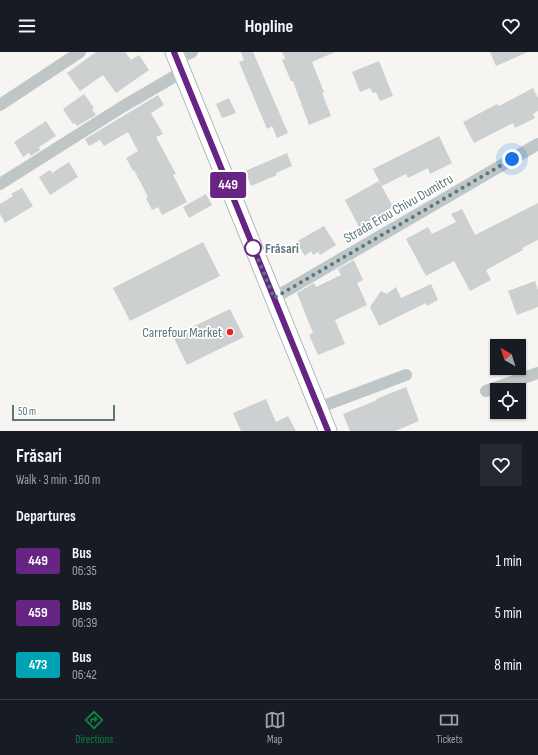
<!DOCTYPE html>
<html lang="en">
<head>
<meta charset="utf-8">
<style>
	:root { --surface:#171b24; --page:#242831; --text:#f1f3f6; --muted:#9ea1a6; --line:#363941; --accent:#0b8043 }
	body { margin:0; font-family:"Sofia Sans Condensed",sans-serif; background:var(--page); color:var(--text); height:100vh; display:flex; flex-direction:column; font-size:15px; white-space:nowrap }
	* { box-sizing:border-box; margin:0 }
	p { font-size:13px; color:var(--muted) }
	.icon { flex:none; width:22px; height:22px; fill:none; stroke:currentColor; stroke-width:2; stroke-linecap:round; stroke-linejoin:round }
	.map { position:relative; height:379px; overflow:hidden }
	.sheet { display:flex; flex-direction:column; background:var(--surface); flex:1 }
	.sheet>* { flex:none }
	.badge { padding:0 8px; border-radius:3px; font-size:14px; line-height:26px }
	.needle { width:26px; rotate:321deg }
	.fabs { position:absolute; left:490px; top:287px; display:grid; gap:8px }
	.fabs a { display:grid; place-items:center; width:36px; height:36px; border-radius:0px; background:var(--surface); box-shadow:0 1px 3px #0004; font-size:20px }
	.scale { position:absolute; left:12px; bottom:10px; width:103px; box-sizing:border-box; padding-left:4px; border:2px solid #5e777e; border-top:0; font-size:11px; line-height:14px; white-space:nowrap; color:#5e777e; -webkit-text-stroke:3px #fff; paint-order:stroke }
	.you { position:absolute; width:20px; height:20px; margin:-10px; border:3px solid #fff; border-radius:50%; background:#1a73e8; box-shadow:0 0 0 6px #1a73e833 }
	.map>.badge { position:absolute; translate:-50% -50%; box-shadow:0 0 0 2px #fff }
	h2 { padding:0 16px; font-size:15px; line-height:36px }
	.round { display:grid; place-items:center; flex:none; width:42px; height:42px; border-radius:0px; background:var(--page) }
	.head { display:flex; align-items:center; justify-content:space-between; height:68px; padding:0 16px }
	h1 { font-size:19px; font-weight:700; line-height:30px }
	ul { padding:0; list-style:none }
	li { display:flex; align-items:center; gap:12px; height:52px; padding:0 16px }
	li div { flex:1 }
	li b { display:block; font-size:15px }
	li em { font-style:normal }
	li .badge { min-width:44px; font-weight:700; text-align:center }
	header { display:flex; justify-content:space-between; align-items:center; height:52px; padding:0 16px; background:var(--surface); font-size:18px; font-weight:700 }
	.dock { display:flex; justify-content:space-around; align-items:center; height:56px; border-top:1px solid var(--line); background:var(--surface); font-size:11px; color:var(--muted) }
	.dock a { display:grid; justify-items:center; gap:2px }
	.dock .current { color:var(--accent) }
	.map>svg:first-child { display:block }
</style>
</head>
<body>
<header><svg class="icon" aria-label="menu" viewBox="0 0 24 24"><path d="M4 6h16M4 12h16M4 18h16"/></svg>Hopline<svg class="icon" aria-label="heart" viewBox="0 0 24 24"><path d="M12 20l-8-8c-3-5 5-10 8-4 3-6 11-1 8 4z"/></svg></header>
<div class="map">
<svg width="538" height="379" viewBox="0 0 538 379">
	<rect width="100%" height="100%" fill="#f6f5f1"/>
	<!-- building -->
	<g fill="#ccd0d1">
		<polygon points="96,0 125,0 131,8 139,3 149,18 116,41 103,23 80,39 67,21"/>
		<polygon points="241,0 253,0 288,81 277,86 272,74 267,77 239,10 244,8"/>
		<polygon points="282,0 335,0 312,10 324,40 322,41 331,64 309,73 293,29 291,29 282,8 285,7"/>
		<polygon points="490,0 528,0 496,14"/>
		<polygon points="379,9 393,44 380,49 376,40 373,41 370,36 360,40 352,20"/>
		<polygon points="533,36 538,46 538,59 533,62 535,66 515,76 513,71 474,91 463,70 497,52 499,54"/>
		<polygon points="84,42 94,56 92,57 96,63 77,74 75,71 73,72 63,57"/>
		<polygon points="158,43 164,53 151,61 163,82 156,85 176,122 173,123 187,150 162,163 158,155 152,158 146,146 148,145 134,118 133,119 126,106 138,99 128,80 104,94 100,88 89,94 85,87"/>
		<polygon points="229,46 236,61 222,66 216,52"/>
		<polygon points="46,69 56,84 39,95 40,98 31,104 29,101 23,105 14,90"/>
		<polygon points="439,84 452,111 430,122 428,116 408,126 406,122 382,134 373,117"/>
		<polygon points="287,101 292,114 276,121 277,123 251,134 245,119"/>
		<polygon points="69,110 78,125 50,143 39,125 50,118 52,121"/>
		<polygon points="379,129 393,155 359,175 345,148"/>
		<polygon points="22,136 33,154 5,171 0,162 0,152 13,144 11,142"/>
		<polygon points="206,142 212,153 189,166 183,155"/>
		<polygon points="538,151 538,188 522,196 523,198 486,218 491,228 470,239 454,209 426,224 406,187 428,175 432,182 456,170 451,162 462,157 475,183"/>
		<polygon points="324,174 336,193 320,203 318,200 313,203 311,199 305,204 296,190"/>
		<polygon points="203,190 220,224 130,269 113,236"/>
		<polygon points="354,208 363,228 357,231 367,253 335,268 345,292 318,303 309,283 313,281 297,241 314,231 316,235 341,223 338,217"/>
		<polygon points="535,229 538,238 538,255 517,263 508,239"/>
		<polygon points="431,232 438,248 427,254 426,251 379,274 370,255 381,239 387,242 396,235 401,246"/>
		<polygon points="230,257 244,285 187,313 173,284"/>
		<polygon points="406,335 419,369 395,379 350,379 343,362 377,348 376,347"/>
		<polygon points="266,347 276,370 288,364 296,379 241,379 233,361"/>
	</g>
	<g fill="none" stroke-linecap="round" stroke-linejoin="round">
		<defs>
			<polyline id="secondary" points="174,0 328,379"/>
		</defs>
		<!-- secondary casing -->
		<use href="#secondary" stroke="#afb8bb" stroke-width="19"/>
		<!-- street -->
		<g stroke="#bfc6c8" stroke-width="12">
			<polyline points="177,7 192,0"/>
			<polyline points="0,53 80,0"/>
			<polyline points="0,132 122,55 182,20"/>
			<polyline points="274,246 538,92"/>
			<polyline points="486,339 538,321"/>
			<polyline points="318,356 406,323"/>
		</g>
		<!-- secondary -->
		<use href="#secondary" stroke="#fff" stroke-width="17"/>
	</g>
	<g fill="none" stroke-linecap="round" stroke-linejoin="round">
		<defs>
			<polyline id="line" points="174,0 328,379"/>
		</defs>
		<!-- line casing -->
		<use href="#line" stroke="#fff" stroke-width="9"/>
		<!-- line -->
		<use href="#line" stroke="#662483" stroke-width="6"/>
		<!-- walk -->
		<polyline stroke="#5e777e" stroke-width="4" stroke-dasharray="0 7.2" points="253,196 252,192 274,246 512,107"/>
	</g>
	<!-- markers -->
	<circle fill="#fff" stroke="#662483" stroke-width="2" cx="253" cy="196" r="8"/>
	<circle fill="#ee2019" stroke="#fff" stroke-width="1.5" cx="230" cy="280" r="4"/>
	<g text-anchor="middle" stroke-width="3.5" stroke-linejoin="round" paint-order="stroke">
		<!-- street labels -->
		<g font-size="14" fill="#5e777e" stroke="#fff">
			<text transform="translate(398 156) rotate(-30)" y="5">Strada Erou Chivu Dumitru</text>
		</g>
		<!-- stop labels -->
		<g font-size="14" font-weight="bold" fill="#5e777e" stroke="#fff" text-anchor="start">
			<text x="265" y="201">Frăsari</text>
		</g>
		<!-- poi labels -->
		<g font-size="14" fill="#5e777e" stroke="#fff" text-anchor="end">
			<text x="222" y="285">Carrefour Market</text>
		</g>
	</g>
</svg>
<div class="fabs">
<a><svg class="needle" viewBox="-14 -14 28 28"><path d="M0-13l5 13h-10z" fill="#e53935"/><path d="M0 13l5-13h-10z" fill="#9ea1a6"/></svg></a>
<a><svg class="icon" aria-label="locate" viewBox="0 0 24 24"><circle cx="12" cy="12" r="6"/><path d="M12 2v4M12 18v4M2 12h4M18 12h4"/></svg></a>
</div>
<div class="scale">50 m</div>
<div class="you" style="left:512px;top:107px"></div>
<b class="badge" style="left:228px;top:133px;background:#662483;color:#fff">449</b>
</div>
<section class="sheet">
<div class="head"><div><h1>Frăsari</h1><p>Walk · 3 min · 160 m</p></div><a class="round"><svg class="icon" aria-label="heart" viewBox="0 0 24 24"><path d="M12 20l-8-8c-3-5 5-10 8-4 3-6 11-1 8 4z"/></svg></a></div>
<h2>Departures</h2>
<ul>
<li><span class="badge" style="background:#662483;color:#fff">449</span><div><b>Bus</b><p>06:35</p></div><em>1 min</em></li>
<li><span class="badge" style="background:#662483;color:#fff">459</span><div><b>Bus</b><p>06:39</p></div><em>5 min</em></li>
<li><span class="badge" style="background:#00a3b4;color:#fff">473</span><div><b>Bus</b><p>06:42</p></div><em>8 min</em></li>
</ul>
</section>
<nav class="dock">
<a class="current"><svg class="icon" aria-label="directions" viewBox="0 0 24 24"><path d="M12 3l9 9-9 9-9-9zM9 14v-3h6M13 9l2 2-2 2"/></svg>Directions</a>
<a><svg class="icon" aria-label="map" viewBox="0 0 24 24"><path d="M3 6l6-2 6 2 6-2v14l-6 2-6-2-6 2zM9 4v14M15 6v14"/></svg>Map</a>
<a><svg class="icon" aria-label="tickets" viewBox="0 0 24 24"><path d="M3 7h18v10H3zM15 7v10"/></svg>Tickets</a>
</nav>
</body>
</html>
